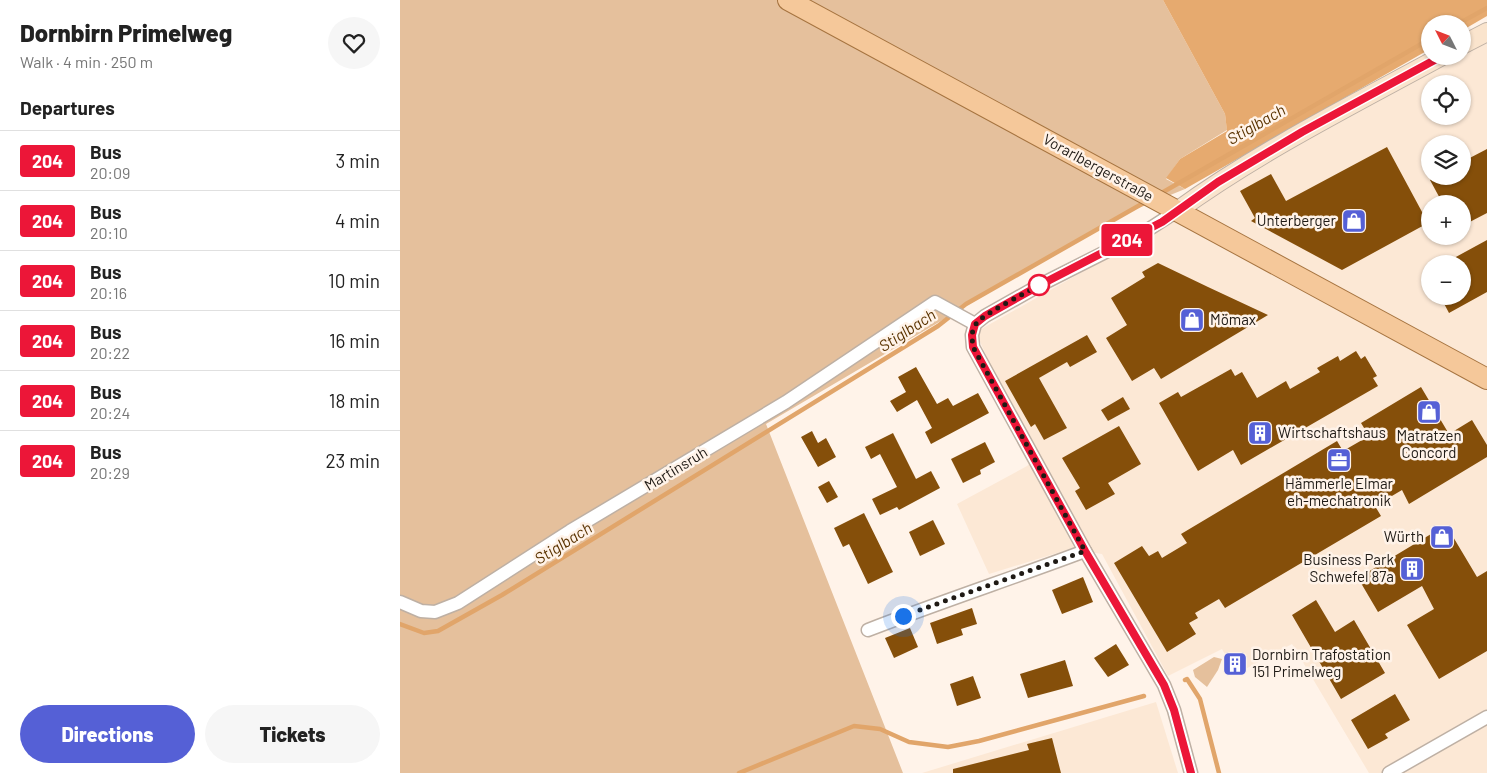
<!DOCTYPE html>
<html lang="en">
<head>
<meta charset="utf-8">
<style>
	:root { --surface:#fff; --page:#f6f6f6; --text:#222; --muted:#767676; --line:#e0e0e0; --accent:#5560d6 }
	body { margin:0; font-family:Barlow,sans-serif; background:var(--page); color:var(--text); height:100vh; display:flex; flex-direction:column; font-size:19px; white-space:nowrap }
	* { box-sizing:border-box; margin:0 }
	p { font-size:16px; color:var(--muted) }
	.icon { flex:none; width:28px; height:28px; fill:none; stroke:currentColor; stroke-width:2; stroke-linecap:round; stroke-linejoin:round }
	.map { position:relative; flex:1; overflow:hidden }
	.drawer { display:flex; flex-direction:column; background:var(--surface); width:400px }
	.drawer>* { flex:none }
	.badge { padding:0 10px; border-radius:4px; font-size:18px; line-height:32px }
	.needle { width:32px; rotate:312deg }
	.tools { position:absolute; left:1021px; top:15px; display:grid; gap:10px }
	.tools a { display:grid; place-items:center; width:50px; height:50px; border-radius:50%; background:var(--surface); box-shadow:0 1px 4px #0004; font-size:25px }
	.you { position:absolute; width:25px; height:25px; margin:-12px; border:4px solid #fff; border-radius:50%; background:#1a73e8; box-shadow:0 0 0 8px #1a73e833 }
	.map>.badge { position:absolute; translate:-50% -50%; box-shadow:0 0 0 2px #fff }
	h2 { padding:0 20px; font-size:19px; line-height:45px }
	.round { display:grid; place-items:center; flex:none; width:52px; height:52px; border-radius:26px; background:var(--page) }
	.head { display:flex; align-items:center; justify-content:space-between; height:85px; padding:0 20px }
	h1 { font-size:24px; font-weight:800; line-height:38px }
	.button { display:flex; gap:10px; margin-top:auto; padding:10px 20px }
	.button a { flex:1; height:58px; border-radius:30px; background:var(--accent); color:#fff; font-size:20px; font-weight:800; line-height:58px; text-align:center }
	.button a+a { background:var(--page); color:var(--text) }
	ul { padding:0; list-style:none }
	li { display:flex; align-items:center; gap:15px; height:60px; padding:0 20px; border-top:1px solid var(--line) }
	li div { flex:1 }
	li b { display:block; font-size:19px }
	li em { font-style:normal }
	li .badge { min-width:55px; font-weight:700; text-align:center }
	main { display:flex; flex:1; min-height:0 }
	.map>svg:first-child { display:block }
</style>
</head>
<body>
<main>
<section class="drawer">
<div class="head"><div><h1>Dornbirn Primelweg</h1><p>Walk · 4 min · 250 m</p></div><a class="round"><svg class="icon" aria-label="heart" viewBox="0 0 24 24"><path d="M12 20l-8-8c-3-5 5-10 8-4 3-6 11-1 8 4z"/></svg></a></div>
<h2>Departures</h2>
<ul>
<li><span class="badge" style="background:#ec1638;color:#fff">204</span><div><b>Bus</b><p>20:09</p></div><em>3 min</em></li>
<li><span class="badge" style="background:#ec1638;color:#fff">204</span><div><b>Bus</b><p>20:10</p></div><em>4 min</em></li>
<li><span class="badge" style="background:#ec1638;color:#fff">204</span><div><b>Bus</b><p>20:16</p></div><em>10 min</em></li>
<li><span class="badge" style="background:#ec1638;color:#fff">204</span><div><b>Bus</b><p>20:22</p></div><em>16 min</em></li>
<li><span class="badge" style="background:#ec1638;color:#fff">204</span><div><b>Bus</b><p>20:24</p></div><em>18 min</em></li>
<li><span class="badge" style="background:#ec1638;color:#fff">204</span><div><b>Bus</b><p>20:29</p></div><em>23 min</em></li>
</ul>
<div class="button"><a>Directions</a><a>Tickets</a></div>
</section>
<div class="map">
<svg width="1087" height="773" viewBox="0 0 1087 773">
	<rect width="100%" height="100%" fill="#fff3e9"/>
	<!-- built -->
	<g fill="#fce8d5" fill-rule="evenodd">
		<path d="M1087 39V773H969L892 644 836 674 822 649 768 676 702 554 670 549 589 574 557 504 627 466 638 455 593 372 576 332 760 228 820 186 1055 56H1062L1063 52ZM1030 84H1062V116H1030ZM1030 144H1062V176H1030ZM1030 204H1062V236H1030ZM1030 264H1062V296H1030Z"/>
		<polygon points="756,702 778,773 522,773"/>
	</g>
	<!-- green -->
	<g fill="#e5c09c">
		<polygon points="0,0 763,0 825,114 827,130 780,159 766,179 785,189 719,216 366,424 503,773 0,773"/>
		<polygon points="814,657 822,659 818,670 807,687 795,677 793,670"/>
	</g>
	<!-- forest -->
	<polygon fill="#e6aa6f" points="763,0 1087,0 1087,16 1063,30 1062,24 1030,24 1030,49 785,189 766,178 780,159 827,131 825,114"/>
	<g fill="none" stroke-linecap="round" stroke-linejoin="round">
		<!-- stream -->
		<g stroke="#e1a56a" stroke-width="4.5">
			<polyline points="1058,24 1087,8"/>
			<polyline points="758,195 1030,39"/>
			<polyline points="0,624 24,633 38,631 102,595 538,326 566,304 747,201"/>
			<polyline points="785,680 787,679 800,699 819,773"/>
			<polyline points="339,773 454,726 480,729 509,742 548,747 579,741 744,696"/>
		</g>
	</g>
	<!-- building -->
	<g fill="#854f0a">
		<polygon points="987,147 1028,223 942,270 851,221 855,218 840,191 871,174 886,201"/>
		<polygon points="1087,149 1087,213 1062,226 1062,204 1043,204 1030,180 1037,176 1062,176 1062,162"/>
		<polygon points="1087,240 1087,292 1049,313 1040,296 1062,296 1062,264 1043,264"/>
		<polygon points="758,263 808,287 868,315 761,379 754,368 732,381 706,338 727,325 711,298 745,277 742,272"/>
		<polygon points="687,335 697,352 670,367 667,362 639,378 667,428 644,440 635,424 631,427 605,381"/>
		<polygon points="956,351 961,359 965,356 977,376 973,378 978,386 841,465 833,450 798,471 759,403 778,392 781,397 831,369 835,376 842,372 857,398 886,381 890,389 920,372 917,368 938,356 940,361"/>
		<polygon points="516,367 537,404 548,398 553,406 578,393 589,413 531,444 525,432 532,428 517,400 497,412 490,401 506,392 498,377"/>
		<polygon points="1021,387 1049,434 1072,420 1087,445 1087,457 1009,504 1002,490 975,506 981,516 825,608 819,599 795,613 798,618 789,623 796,634 767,652 714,563 742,546 749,556 758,551 762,558 787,543 781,534 937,441 943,451 969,436 961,423"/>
		<polygon points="723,397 730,409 708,421 701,410"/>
		<polygon points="719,426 741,464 708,483 715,494 686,510 675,491 680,488 662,458"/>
		<polygon points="412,431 418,443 426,438 436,457 418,467 401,437"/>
		<polygon points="493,433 516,479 531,471 540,488 499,510 497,507 480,515 472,499 497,487 480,454 471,459 465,447"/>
		<polygon points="585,442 595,462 580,470 581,474 563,483 551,459"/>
		<polygon points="429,481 438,497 427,503 418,487"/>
		<polygon points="464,513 493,572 468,584 449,544 443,547 434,528"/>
		<polygon points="533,520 545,544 520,556 509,532"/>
		<polygon points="1046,525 1077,577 1087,571 1087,651 1039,679 1007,625 1034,609 1022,586 978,612 958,578"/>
		<polygon points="683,577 693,602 662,614 652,590"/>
		<polygon points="916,600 935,632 954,620 985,673 941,699 892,615"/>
		<polygon points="572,608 577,624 561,629 563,635 537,644 530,623"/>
		<polygon points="510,628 518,647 494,658 485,638"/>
		<polygon points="716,644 729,665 708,677 694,658"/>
		<polygon points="665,660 673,686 628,698 620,674"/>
		<polygon points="573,676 581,698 557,706 550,684"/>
		<polygon points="995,694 1010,720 985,734 988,738 968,749 951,720"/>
		<polygon points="652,738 661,773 553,773 553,769 629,750 627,744"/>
	</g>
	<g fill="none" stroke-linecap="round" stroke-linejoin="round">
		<defs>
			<g id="minor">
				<polyline points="777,211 743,233 640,285 585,316 575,324 572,335 573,347 685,551 764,685 774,710 791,773"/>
				<polyline points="0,602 21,611 35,612 58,603 170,531 386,402 535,302 575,324"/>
				<path d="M468 630C540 602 613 578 685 551"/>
				<polyline points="989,773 1087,717"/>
			</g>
			<g id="secondary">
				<polyline points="1062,45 1087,32"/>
				<path d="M777 211C860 151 952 105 1042 56"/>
			</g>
			<polyline id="primary" points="388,0 1087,379"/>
		</defs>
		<!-- minor casing -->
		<use href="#minor" stroke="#beb0a4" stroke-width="15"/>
		<!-- secondary casing -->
		<use href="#secondary" stroke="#beb0a4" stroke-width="20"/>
		<!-- primary casing -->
		<use href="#primary" stroke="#a67440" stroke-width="22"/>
		<!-- minor -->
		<use href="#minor" stroke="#fff" stroke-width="12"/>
		<!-- secondary -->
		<use href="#secondary" stroke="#fae4cd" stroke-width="18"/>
		<!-- primary -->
		<use href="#primary" stroke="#f5c89a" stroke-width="20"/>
	</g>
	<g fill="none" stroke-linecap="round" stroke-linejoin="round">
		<defs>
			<polyline id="line" points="791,773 774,710 764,685 685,551 573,347 572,335 575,324 585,316 640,285 762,222 818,182 902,132 1042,56"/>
		</defs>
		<!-- line casing -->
		<use href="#line" stroke="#fff" stroke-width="11"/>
		<!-- line -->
		<use href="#line" stroke="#ec1638" stroke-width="8"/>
		<!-- walk -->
		<path stroke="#1f1a15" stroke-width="5" stroke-dasharray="0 9" d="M503 616 685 551 573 347C572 339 571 330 576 324 584 313 626 293 640 285H639"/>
	</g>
	<!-- icons -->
	<defs>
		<symbol id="shop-square" viewBox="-11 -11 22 22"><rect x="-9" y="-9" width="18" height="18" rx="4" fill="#5560d6" stroke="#fff3e9"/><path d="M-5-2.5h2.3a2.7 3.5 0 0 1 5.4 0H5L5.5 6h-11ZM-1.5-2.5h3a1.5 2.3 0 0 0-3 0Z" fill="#fff"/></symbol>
		<symbol id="building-square" viewBox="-11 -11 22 22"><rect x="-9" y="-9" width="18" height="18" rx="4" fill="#5560d6" stroke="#fff3e9"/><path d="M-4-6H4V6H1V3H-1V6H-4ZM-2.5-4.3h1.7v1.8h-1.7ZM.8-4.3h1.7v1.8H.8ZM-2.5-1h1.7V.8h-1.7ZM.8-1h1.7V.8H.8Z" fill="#fff"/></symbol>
		<symbol id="office-square" viewBox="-11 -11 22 22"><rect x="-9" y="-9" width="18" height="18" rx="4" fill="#5560d6" stroke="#fff3e9"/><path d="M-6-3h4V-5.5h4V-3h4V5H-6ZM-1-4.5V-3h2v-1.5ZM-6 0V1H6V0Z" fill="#fff"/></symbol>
	</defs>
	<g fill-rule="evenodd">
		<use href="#shop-square" x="940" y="207" width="28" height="28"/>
		<use href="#shop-square" x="778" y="306" width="28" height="28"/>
		<use href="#shop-square" x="1015" y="398" width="28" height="28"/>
		<use href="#building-square" x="846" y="419" width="28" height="28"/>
		<use href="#office-square" x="925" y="446" width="28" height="28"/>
		<use href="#shop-square" x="1028" y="523" width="28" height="28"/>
		<use href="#building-square" x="998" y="555" width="28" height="28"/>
		<use href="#building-square" x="821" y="650" width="28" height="28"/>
	</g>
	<!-- markers -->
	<circle fill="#fff" stroke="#ec1638" stroke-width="2.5" cx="639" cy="285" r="10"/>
	<g text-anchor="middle" stroke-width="5" stroke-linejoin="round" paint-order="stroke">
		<!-- street labels -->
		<g font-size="15" fill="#1f1a15" stroke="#fff3e9">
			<text transform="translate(698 168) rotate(29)" y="5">Vorarlbergerstraße</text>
			<text transform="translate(276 469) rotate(-31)" y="5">Martinsruh</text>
		</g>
		<!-- poi labels -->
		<g font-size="15" fill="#1f1a15" stroke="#fff3e9" text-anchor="end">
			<text x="936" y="226">Unterberger</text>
			<text x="810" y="325" text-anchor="start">Mömax</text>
			<text x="878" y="438" text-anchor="start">Wirtschaftshaus</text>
			<text x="1029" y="441" text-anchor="middle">Matratzen<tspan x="1029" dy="17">Concord</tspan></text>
			<text x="939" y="489" text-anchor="middle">Hämmerle Elmar<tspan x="939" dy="17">eh-mechatronik</tspan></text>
			<text x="1024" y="542">Würth</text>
			<text x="994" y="565">Business Park<tspan x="994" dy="17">Schwefel 87a</tspan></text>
			<text x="852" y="660" text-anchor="start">Dornbirn Trafostation<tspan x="852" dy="17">151 Primelweg</tspan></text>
		</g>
		<!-- water labels -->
		<g font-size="16" font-style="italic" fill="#5a3301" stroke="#fff3e9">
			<text transform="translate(856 124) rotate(-30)" y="6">Stiglbach</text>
			<text transform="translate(507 330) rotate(-33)" y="6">Stiglbach</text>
			<text transform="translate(163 543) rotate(-32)" y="6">Stiglbach</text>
		</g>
	</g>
</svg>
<div class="tools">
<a><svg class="needle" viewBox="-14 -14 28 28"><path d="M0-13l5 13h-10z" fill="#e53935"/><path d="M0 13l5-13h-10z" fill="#767676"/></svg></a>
<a><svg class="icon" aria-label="locate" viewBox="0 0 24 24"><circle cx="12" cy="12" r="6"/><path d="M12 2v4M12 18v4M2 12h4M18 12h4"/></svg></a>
<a><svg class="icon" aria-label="layers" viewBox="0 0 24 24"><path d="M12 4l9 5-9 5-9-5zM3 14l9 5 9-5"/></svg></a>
<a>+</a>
<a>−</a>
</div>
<div class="you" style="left:503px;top:616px"></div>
<b class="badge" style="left:727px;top:240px;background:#ec1638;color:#fff">204</b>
</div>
</main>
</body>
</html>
